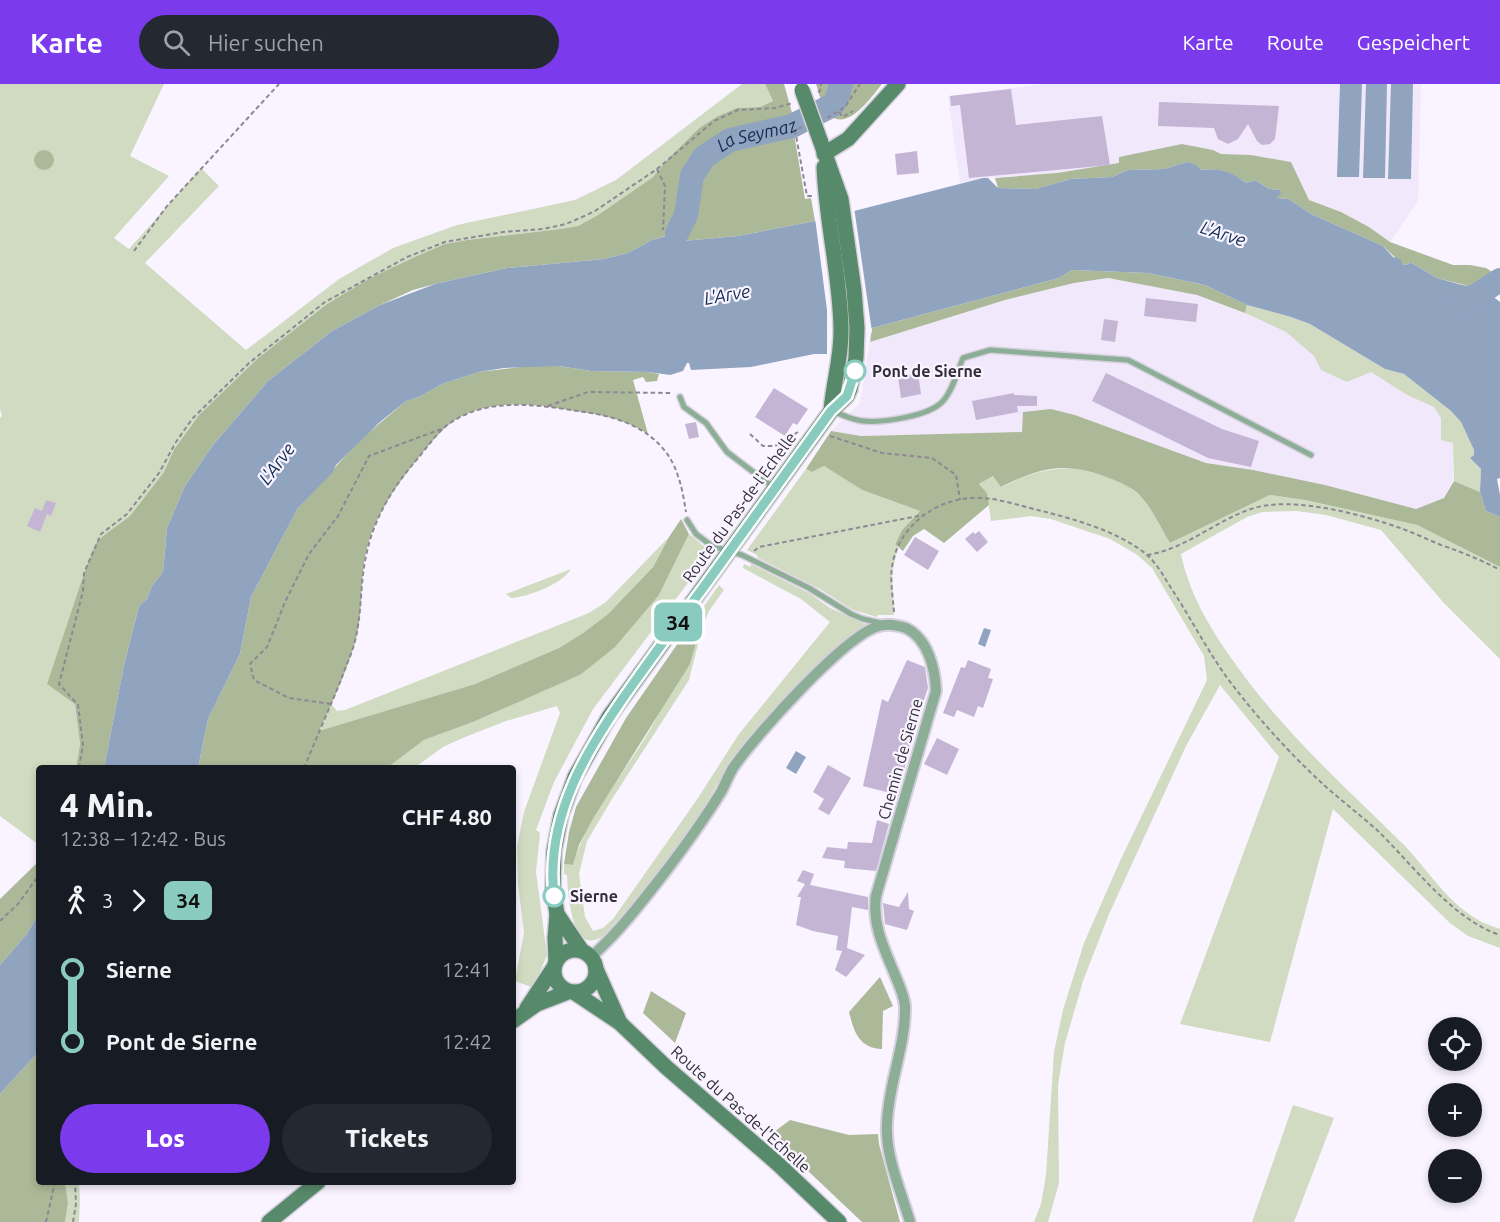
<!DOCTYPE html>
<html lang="de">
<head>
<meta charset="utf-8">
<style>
	:root { --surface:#171b24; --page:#242831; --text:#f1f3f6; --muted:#9ea1a6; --accent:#7c3aed }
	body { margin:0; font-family:Ubuntu,sans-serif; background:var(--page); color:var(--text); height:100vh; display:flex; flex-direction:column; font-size:22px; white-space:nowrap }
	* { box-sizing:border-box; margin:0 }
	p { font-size:20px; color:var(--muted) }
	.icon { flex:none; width:33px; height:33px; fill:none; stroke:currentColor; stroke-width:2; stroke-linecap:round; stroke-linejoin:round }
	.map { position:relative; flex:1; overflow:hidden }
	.panel { position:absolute; left:36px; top:681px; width:480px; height:420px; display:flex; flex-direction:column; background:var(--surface); border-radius:6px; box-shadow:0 3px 9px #0003 }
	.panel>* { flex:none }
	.badge { padding:0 12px; border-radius:9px; font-size:21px; line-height:39px }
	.fabs { position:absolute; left:1428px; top:933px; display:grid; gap:12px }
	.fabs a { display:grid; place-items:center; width:54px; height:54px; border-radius:50%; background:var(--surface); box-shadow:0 3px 9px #0003; font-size:30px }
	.map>.badge { position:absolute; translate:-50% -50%; box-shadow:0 0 0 3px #fff }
	.legs { display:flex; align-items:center; gap:9px; height:66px; padding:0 24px; font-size:20px }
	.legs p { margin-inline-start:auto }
	.overview { display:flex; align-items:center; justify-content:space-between; height:102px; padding:0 24px }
	h1 { font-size:33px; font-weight:800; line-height:45px }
	.action { display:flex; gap:12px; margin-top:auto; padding:12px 24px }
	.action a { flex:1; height:69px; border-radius:36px; background:var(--accent); color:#fff; font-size:24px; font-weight:800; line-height:69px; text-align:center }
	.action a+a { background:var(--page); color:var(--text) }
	ul { padding:0 24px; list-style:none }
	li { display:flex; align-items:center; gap:21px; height:72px; font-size:22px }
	li i { display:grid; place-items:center; width:9px; height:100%; margin:0 8px; background:currentColor }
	li i::after { content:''; width:15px; height:15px; margin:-8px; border:4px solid; border-radius:50%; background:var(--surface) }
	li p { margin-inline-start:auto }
	li:first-child i { background:linear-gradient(#0000 50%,currentColor 0) }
	li:last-child i { background:linear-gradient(currentColor 50%,#0000 0) }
	header { display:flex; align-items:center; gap:36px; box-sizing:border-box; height:84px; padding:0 30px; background:var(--accent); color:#fff }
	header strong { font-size:28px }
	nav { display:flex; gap:33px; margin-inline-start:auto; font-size:21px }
	.search { width:420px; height:54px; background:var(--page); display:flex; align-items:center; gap:15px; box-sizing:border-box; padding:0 21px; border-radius:33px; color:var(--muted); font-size:22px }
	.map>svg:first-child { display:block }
</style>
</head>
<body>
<header>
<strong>Karte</strong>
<div class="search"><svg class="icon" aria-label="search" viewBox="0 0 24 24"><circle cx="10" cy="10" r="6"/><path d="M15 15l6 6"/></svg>Hier suchen</div>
<nav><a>Karte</a><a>Route</a><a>Gespeichert</a></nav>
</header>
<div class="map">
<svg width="1500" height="1138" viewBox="0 0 1500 1138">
	<rect width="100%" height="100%" fill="#f9f4ff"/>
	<!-- built -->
	<g fill="#f2e8fc">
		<polygon points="1045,0 1421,0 1418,117 1390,158 1369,143 1341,128 1309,116 1291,78 1251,71 1221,70 1213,66 1183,60 1119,73 1120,79 1057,89 1020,93 1020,92 983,94 960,99 948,12"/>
		<polygon points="1108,194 1197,211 1245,229 1286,248 1314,272 1322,286 1347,298 1371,287 1409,312 1434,323 1441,334 1441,356 1453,359 1453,397 1444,414 1416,425 1325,401 1253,386 1206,379 1075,331 1051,325 1022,348 861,352 831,347 860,319 870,258 1005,216 1074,199"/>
	</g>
	<!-- green -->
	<g fill="#d1dbc1">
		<polygon points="0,0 164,0 130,72 169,92 114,154 129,165 201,84 219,102 145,179 246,266 339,195 393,164 457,141 575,116 616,96 742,0 765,0 773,17 760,23 737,24 718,32 699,44 666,77 653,93 598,131 578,142 560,145 467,156 445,160 419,171 370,194 327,220 257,275 199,331 174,364 164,388 130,432 103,452 96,459 87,481 71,531 75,620 80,660 76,684 39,684 39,761 0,732 0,334 2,332 0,325"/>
		<polygon points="1247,221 1291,233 1310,240 1385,285 1404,290 1451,327 1461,338 1474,366 1474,371 1470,374 1481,385 1480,408 1454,397 1453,359 1441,356 1441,334 1434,323 1409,312 1371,288 1347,298 1321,286 1314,272 1286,248 1245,229"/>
		<polygon points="824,382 862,406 920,427 902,446 895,459 898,463 892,489 894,531 878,531 877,533 853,526 820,505 758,474 757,471 747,466 806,385 812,388"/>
		<path d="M1075 384C1099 388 1126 396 1143 415 1153 427 1161 445 1170 459L1270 411 1305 416 1417 441 1500 483V575L1443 518 1381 446 1326 431 1296 427 1262 428 1247 433 1181 470C1189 508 1207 539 1229 571 1279 644 1340 698 1402 759 1426 783 1445 816 1475 834 1482 839 1492 842 1500 845V864L1468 852 1450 839 1333 725 1270 958 1180 940 1279 673 1220 601 1186 662 1109 830 1083 897 1065 959 1058 1001 1059 1099 1048 1138H1034L1041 1120 1046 1091 1054 968 1063 926 1084 859 1120 777 1207 596 1204 572 1152 484 1136 470 1110 455 1051 435 1031 432 991 437 987 409 979 400 993 392 1002 403C1030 389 1043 385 1075 384Z"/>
		<polygon points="689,450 707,465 697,487 593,625 554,698 536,746 540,749 536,788 547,871 540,888 531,903 515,897 524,849 518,800 517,763 524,728 560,629 557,622 506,637 465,653 443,663 414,684 387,684 424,656 473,638 580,591 659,511"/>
		<polygon points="669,453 653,483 608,530 583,549 559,564 475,600 319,648 331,620 337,627 345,626 589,529 606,518"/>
		<path d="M744 480 750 483 751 480 809 509 830 524 867 541 839 560 750 653 729 680 700 729 652 798 604 851C572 876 568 810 567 791L564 790V780L573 781C588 730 625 689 651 644 669 612 684 577 700 544L692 539 719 501 724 506 709 527 702 544 689 596 612 715 587 757 579 790 585 833 593 847 603 844 613 835 698 714 739 650 830 538 801 515 743 484Z"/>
		<path d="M571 485C562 500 528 513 511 514L506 510Z"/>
		<polygon points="1293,1021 1334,1034 1294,1138 1252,1138"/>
		<polygon points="65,1098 79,1098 80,1116 79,1138 65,1138 68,1119"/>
	</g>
	<!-- forest -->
	<g fill="#acb998">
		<polygon points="765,0 784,0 796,43 793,44 805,115 811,114 815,137 738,152 683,157 676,149 652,156 628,169 604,175 507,184 435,200 413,206 380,221 332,247 268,297 213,361 185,402 167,444 163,488 152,502 147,515 139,522 124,581 104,684 76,684 80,660 75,620 47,600 87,481 96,459 103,452 130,432 164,388 174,365 199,331 257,275 327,220 370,194 419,171 445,160 467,156 560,145 578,142 598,131 653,93 666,77 699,44 718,32 737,24 760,23 773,17"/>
		<path d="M816 0H882C872 12 848 48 830 31 822 24 819 9 816 0Z"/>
		<path d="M1182 60 1213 66 1221 70 1251 71 1291 78 1309 116 1341 128 1369 143 1390 158 1453 181H1470L1486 184 1497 191 1482 204H1476L1437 194 1410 178 1407 181 1402 180 1383 162 1311 130 1289 115 1275 114 1280 106 1269 105 1255 96 1246 99C1234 89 1217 83 1201 86L1187 78 1164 85 1128 86 1112 93 1071 95 1035 105 998 104 995 94 1057 89 1119 79V73Z"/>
		<circle cx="44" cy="76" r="10"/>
		<polygon points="1072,186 1148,189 1205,201 1247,221 1245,229 1197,211 1108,194 1074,199 1005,216 870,258 872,244 1059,194"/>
		<path d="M530 282H559L591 287 648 288 659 290 657 297 646 298 643 293 633 296 648 350C617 330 585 329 549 323 522 319 489 319 464 331 447 339 436 353 424 367 398 399 373 432 365 473 360 502 363 531 355 559 346 589 332 619 319 647L475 600 559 564 583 549 608 530 653 483 669 453 681 435 689 450 659 511 615 563 580 591 473 638 424 656 387 684H198L208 635 240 570 251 513 298 424 360 356 406 317 419 313 442 300 479 288Z"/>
		<path d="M1051 325 1075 331 1206 379 1253 386 1325 401 1416 425 1444 414 1454 397 1480 408 1486 427 1500 433V483L1417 441 1305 416 1270 411 1170 459C1161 445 1154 428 1143 415 1135 405 1124 400 1112 395 1068 377 1043 382 1001 403L993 392 979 400 987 409 989 421 944 459 924 445 913 452 903 467 895 460 902 446 920 427 862 406 824 382 812 388 806 385 831 347 861 352 1022 348 1023 328Z"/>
		<polygon points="692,539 700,544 690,580 594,733 579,761 573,781 564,780 569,748 576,723 626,634"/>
		<polygon points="39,777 39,830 26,851 0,881 0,815"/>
		<path d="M880 893 893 922 883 927 882 965C859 964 854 948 849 928Z"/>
		<polygon points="651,907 686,929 675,959 643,929"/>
		<polygon points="39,967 39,1098 65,1098 68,1119 65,1138 0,1138 0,1010"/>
		<polygon points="790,1036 849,1051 878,1050 879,1060 900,1138 862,1138 770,1051"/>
	</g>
	<!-- water -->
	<g fill="#90a4c0">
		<polygon points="1340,0 1362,0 1359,93 1337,93"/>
		<polygon points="1366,0 1387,0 1385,94 1363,94"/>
		<polygon points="1391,0 1413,0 1411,95 1388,95"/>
		<path d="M1187 78 1196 81 1201 86C1218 83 1233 88 1246 99L1255 96 1269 105 1280 106 1281 110 1276 114 1289 115 1311 130 1383 162 1393 173 1401 175 1402 180 1407 181 1410 178 1437 194 1462 201 1482 204 1500 218V394L1497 395 1500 411V433L1486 427 1480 408 1481 385 1470 374 1474 371V366L1461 338 1451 327 1404 290 1385 285 1310 240 1291 233 1247 221 1205 201 1148 189 1072 186 1059 194 872 244 827 270H814L751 283 691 286 689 279H687L683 287 670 291 648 288 591 287 559 282 504 284 479 288 442 300 419 313 406 317 380 338 336 381 332 389 298 424 251 513 240 570 208 635 198 684H104L124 581 139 522 147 515 152 502 163 488 167 444 185 402 213 361 268 297 332 247 380 221 435 200 507 184 604 175 628 169 652 156 677 149 683 157 738 152 815 137 983 94H988L998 104 1035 105 1071 95 1112 93 1128 86 1164 85Z"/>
		<polygon points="984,544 991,546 985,563 978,560"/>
		<polygon points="796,667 806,673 796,690 786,684"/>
		<polygon points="39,830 39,967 0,1010 0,881 26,851"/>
	</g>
	<!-- pier -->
	<polygon fill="#f9f4ff" points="854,123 872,248 827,273 827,226 815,134"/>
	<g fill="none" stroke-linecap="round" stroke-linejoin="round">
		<!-- river -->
		<g stroke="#90a4c0" stroke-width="24">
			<path id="s1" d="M677 149 686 131 692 92 704 73 730 56 792 42 827 24 833 21 837 14 841 0"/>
			<polyline points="1457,224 1500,196"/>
		</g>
	</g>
	<!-- building -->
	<g fill="#c4b5d5">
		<polygon points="1011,5 1016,41 1102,32 1110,81 969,94 960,21 951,22 950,12"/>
		<polygon points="1159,18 1279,22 1275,55 1270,60 1262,61 1257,57 1248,40 1238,55 1228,60 1218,55 1214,44 1158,42"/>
		<polygon points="917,67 919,89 897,91 895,70"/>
		<polygon points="1146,214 1198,220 1196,238 1144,232"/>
		<polygon points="1104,235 1118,237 1115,258 1101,256"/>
		<polygon points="918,289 921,310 901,314 898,292"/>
		<polygon points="1106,289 1222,345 1259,357 1251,383 1208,374 1092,317"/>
		<polygon points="774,304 808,325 797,341 793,339 785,352 755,333"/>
		<polygon points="1014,309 1014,311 1037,312 1037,322 1017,322 1018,328 976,336 972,317"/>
		<polygon points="696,338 699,353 689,355 685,340"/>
		<polygon points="46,416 56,419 51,432 47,430 40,448 27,442 35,424 42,427"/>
		<polygon points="979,447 988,458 977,468 965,455 973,448 975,450"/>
		<polygon points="915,453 939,467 928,486 904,471"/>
		<polygon points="907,576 925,583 928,604 914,646 898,711 863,702 882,615 888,618"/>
		<polygon points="968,576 991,585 988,594 993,595 983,624 978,622 974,633 957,626 954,633 943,629 961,583 965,584"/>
		<polygon points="937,654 959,665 947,691 924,680"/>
		<polygon points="828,681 851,694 829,731 818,725 824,715 813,708"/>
		<polygon points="877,736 889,740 876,787 844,784 845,777 822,774 827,763 847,765 848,758 872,759"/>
		<polygon points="803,786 814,790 810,801 868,813 868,826 852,823 847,864 865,871 846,893 835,886 842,867 836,866 838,852 813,847 796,841 801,813 797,813 805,800 797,797"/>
		<polygon points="908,808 909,825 914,827 907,846 885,840 883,819 899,823"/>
	</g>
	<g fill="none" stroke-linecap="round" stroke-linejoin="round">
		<defs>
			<g id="lane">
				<polyline points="680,313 684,323 706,339 727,368 773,403"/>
				<path d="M832 327C843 331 852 336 863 337 883 339 930 332 943 317 953 306 957 288 963 274L990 266 1128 276 1311 371"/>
				<polyline points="687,436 696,450 712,462 742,471 809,504 851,530 863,535 881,539"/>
			</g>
			<path id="street" d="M591 873C620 847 645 814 669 783 687 759 705 734 721 708 725 701 728 692 733 684 754 653 845 551 879 542 888 539 897 541 906 544 928 555 935 584 936 607L876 812C872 841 884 864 895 891 899 901 904 911 905 922 906 962 888 1000 887 1040 885 1072 901 1107 910 1138"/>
			<g id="secondary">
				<polyline points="824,70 848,55 898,0"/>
				<path d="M824 83C826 137 840 190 841 244 842 273 833 299 831 327"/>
				<polyline points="557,830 582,867"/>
				<circle cx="575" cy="887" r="21"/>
				<polyline points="556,878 555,854 557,830 553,805 554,767 561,731 575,693 609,633 831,327 847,312 850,305 856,274 857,244 854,206 841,115 820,56"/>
				<polyline points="596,885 620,939"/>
				<polyline points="575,909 620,939 666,983 778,1080 839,1138"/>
				<polyline points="527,924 554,883"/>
				<polyline points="513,937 537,920 568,908"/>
				<polyline points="269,1138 318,1098"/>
			</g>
		</defs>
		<!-- lane casing -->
		<use href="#lane" stroke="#d5d0db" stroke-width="8"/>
		<!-- street casing -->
		<use href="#street" stroke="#d5d0db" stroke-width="14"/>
		<!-- secondary casing -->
		<use href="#secondary" stroke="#d5d0db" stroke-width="18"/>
		<!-- path -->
		<g stroke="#8d8893" stroke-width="2" stroke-dasharray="4.5 3" stroke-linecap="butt">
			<polyline points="818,8 820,7 821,0"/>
			<polyline points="839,28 843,33 853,27"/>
			<polyline points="827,34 845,23 860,0"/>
			<polyline points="802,43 795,46 807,112 813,112"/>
			<polyline points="657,85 665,102 663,146"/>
			<polyline points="134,167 167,122 279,0"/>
			<polyline points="548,322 588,308 672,309"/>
			<polyline points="750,350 763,362 775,362 798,348"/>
			<polyline points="830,352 882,369 932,374 956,391 960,416"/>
			<polyline points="754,467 759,463 923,431"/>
			<path d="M1147 471C1186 465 1215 437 1251 425 1292 411 1364 431 1403 445 1416 450 1429 456 1441 461 1464 469 1479 475 1500 486"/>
			<path d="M894 528C893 514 890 498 892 483 897 445 933 416 971 414 993 412 1020 422 1042 427 1077 436 1117 447 1146 470 1158 480 1166 497 1175 510 1192 537 1207 565 1225 591 1253 629 1290 670 1325 702 1342 717 1360 731 1377 746 1412 780 1453 836 1500 851"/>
			<polyline points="331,620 289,614 254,596 250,580 267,563 285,518 309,470 338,432 369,372 441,345"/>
			<polyline points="79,684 83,661 78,621 59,600 83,507 84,489 101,450 127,430 159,389 176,358 192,335 249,279 325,218 407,173 445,158 503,148 543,145 566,140 580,134 595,127 657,85 714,37 738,26 775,24 793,19"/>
			<path d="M304 684C316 655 329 625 341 596 345 583 352 570 355 557 362 529 360 500 366 472 373 437 391 406 413 380 424 368 434 352 446 342 488 310 543 322 591 329 629 335 666 353 678 392 682 403 684 416 686 428"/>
			<polyline points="0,837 18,820 39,791"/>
			<polyline points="46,1138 55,1098"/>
			<polyline points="73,1138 76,1120 75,1098"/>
		</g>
		<!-- lane -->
		<use href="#lane" stroke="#8cae97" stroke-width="5"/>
		<!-- street -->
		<use href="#street" stroke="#8cae97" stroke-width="10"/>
		<!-- secondary -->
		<use href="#secondary" stroke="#578a6a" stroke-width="15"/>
		<defs>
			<polyline id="secondary-bridge" points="802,6 820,56"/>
		</defs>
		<!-- secondary-bridge casing -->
		<use href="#secondary-bridge" stroke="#d5d0db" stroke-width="18" stroke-linecap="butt"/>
		<!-- secondary-bridge -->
		<use href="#secondary-bridge" stroke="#578a6a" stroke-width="15"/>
	</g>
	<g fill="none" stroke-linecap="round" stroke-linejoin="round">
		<defs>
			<path id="line-1" d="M554 812C545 731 588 663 633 600 656 568 679 536 703 504 746 445 788 386 831 327L847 312 855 287"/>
		</defs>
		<!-- line-1 casing -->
		<use href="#line-1" stroke="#fff" stroke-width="14"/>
		<!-- line-1 -->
		<use href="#line-1" stroke="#89cbbe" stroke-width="9"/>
	</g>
	<!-- markers -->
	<g fill="#fff" stroke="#89cbbe" stroke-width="3">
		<circle cx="855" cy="287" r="10"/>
		<circle cx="554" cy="812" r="10"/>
	</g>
	<g text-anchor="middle" stroke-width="4.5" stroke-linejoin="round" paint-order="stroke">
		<!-- stop labels -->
		<g font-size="16" font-weight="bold" fill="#322e38" stroke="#f9f4ff" text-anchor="start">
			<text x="872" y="293">Pont de Sierne</text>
			<text x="570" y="818">Sierne</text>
		</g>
		<!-- street labels -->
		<g font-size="16" fill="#322e38" stroke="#f9f4ff">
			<text transform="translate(739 423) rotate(-54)" y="6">Route du Pas-de-l'Echelle</text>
			<text transform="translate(900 675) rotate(-74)" y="6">Chemin de Sierne</text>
			<text transform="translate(741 1025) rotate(42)" y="6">Route du Pas-de-l'Echelle</text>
		</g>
		<!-- water labels -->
		<g font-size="18" font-style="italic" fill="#122d53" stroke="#f9f4ff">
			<text dy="6" stroke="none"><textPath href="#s1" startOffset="140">La Seymaz</textPath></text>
			<text transform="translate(1223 150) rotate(18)" y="6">L'Arve</text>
			<text transform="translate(727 211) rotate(-10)" y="6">L'Arve</text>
			<text transform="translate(277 380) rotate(-53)" y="6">L'Arve</text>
		</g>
	</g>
</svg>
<div class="fabs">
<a><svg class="icon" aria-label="locate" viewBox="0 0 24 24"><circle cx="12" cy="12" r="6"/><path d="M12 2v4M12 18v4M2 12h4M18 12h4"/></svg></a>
<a>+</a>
<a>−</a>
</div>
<b class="badge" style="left:678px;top:538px;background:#89cbbe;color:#111">34</b>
<section class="panel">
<div class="overview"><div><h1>4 Min.</h1><p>12:38 – 12:42 · Bus</p></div><b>CHF 4.80</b></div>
<div class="legs"><svg class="icon" aria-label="walk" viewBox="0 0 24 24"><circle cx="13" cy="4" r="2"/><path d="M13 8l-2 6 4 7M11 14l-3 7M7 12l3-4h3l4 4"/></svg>3<svg class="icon" aria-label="forward" viewBox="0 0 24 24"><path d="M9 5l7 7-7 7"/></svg><b class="badge" style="background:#89cbbe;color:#111">34</b></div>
<ul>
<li><i style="color:#89cbbe"></i><b>Sierne</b><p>12:41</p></li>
<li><i style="color:#89cbbe"></i><b>Pont de Sierne</b><p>12:42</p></li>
</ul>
<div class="action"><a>Los</a><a>Tickets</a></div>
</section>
</div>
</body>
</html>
